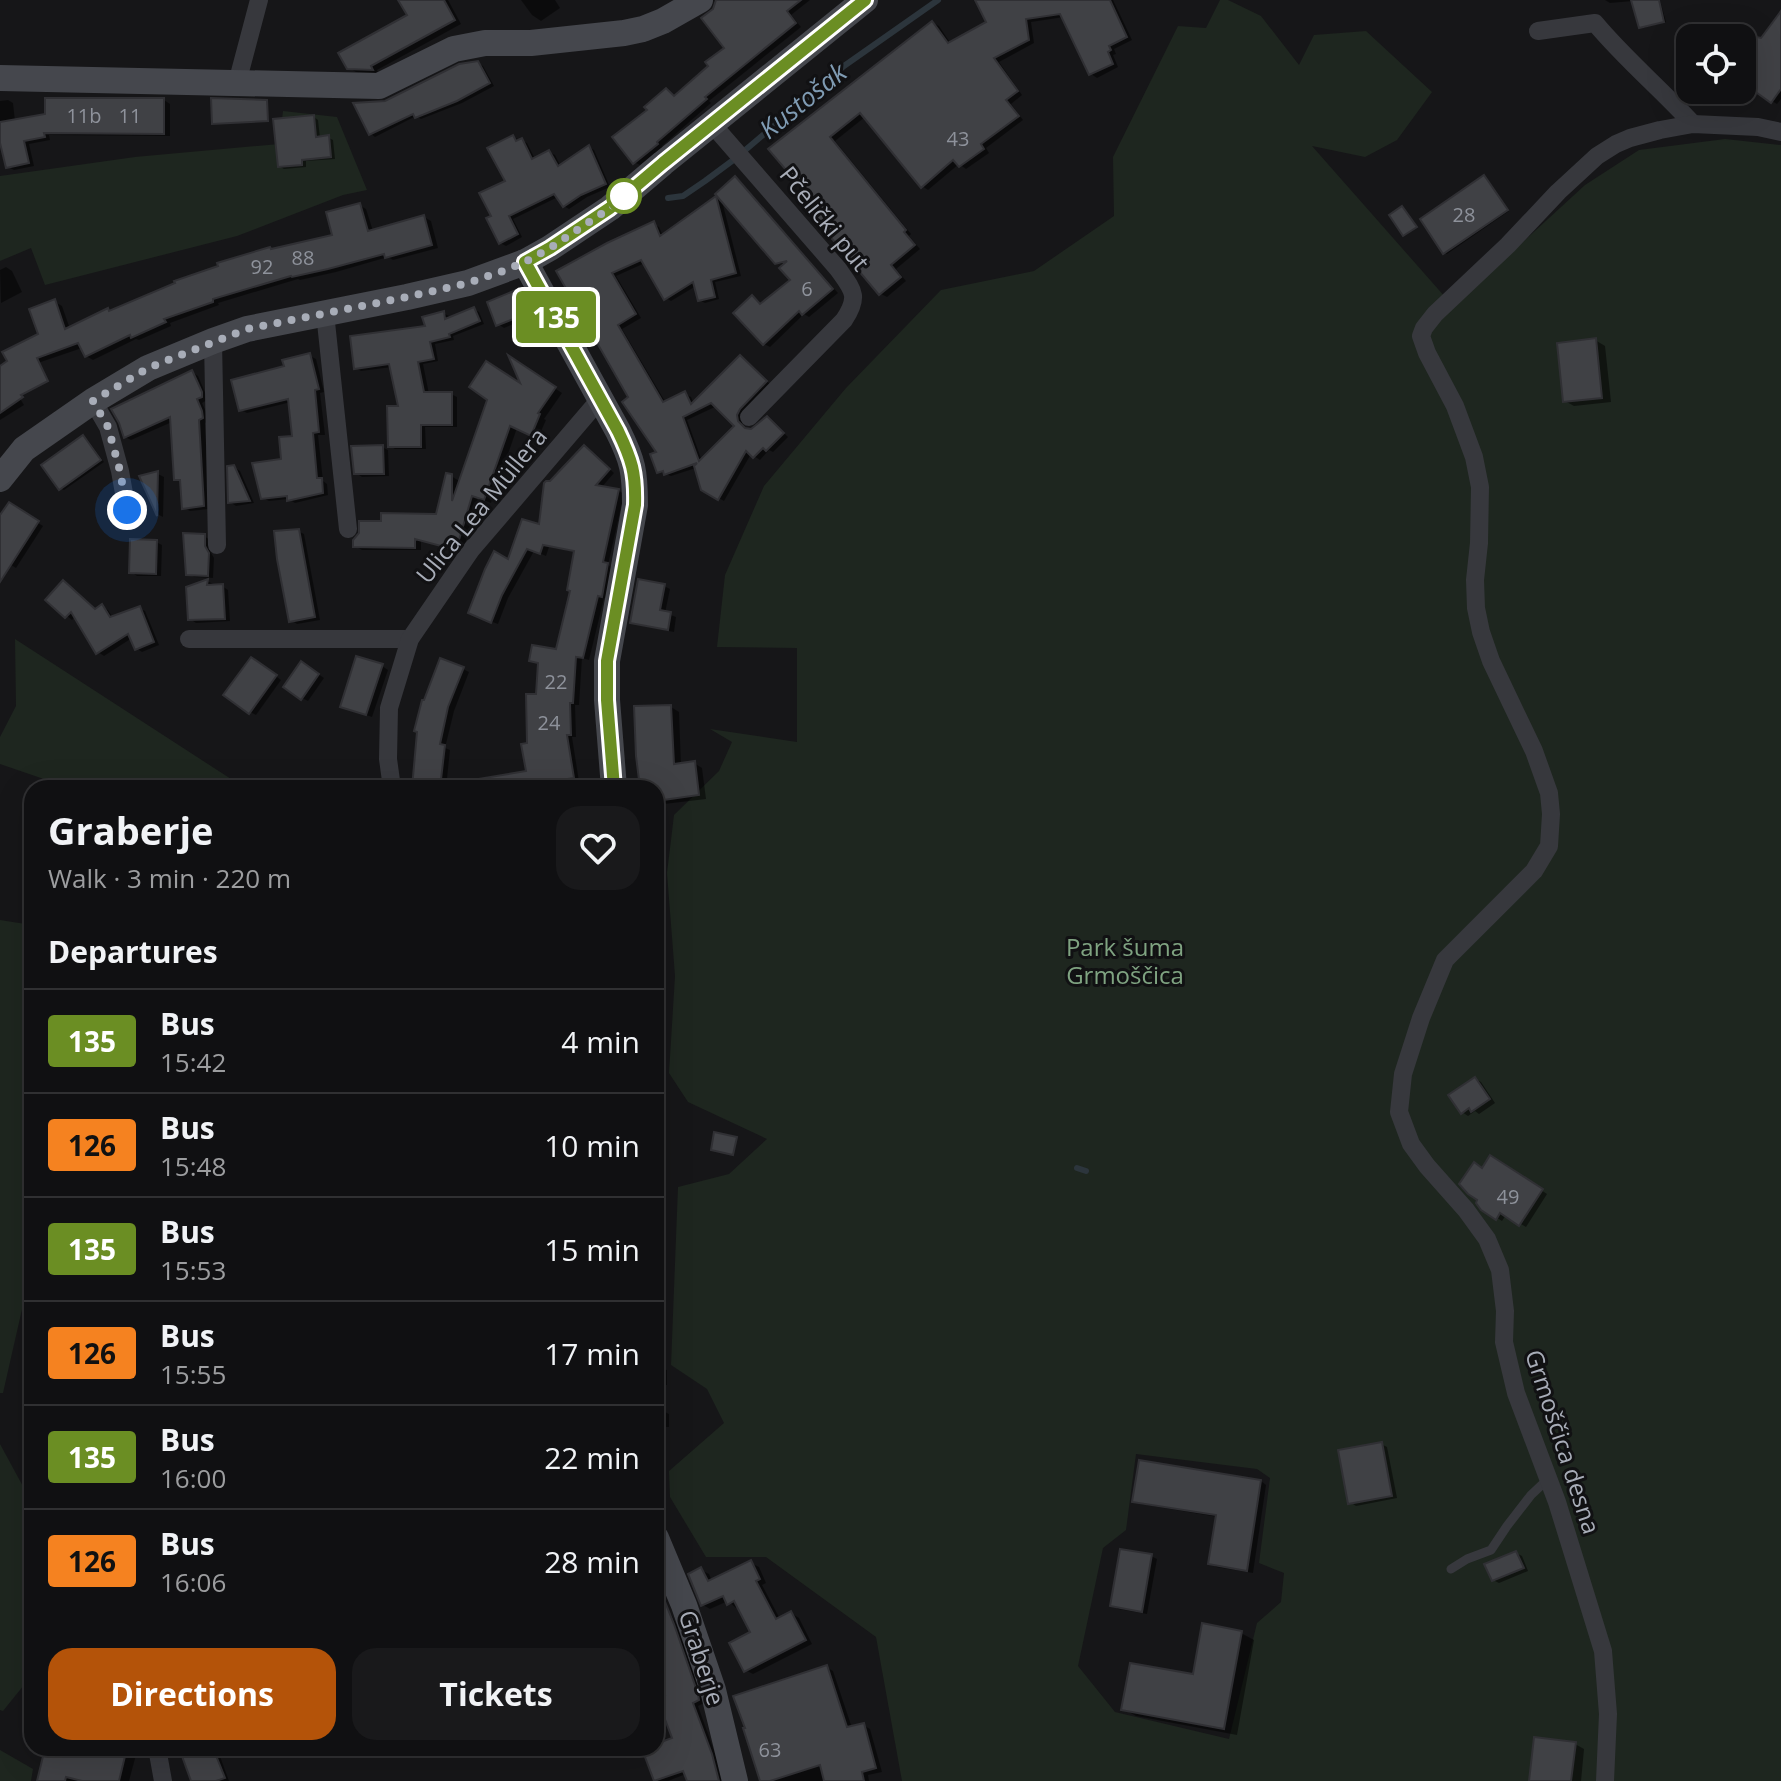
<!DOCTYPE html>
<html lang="en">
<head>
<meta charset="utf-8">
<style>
	:root { --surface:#101012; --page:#19191b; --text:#f1f3f6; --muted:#9c9d9f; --line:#303032; --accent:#b45309 }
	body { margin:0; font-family:"Open Sans",sans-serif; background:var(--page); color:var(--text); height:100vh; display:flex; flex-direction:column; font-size:30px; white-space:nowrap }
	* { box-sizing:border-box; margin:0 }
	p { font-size:26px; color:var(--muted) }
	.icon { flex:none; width:44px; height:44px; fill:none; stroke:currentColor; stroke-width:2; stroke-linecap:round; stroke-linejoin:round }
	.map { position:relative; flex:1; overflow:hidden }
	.details { position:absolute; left:24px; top:780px; width:640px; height:976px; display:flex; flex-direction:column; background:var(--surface); border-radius:24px; box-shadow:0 8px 32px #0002,0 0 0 2px var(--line) }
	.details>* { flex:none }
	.badge { padding:0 16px; border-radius:6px; font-size:28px; line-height:52px }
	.fabs { position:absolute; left:1676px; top:24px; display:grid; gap:16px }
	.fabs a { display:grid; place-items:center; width:80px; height:80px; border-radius:16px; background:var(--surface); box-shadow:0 8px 32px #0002,0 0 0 2px var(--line); font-size:40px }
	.you { position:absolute; width:40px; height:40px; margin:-20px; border:6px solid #fff; border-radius:50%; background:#1a73e8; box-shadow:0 0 0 12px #1a73e833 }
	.map>.badge { position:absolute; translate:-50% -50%; box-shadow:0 0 0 4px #fff }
	h2 { padding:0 24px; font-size:30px; line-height:72px }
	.round { display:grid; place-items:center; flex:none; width:84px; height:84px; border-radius:24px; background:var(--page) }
	.headline { display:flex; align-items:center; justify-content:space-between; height:136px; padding:0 24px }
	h1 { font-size:38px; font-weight:700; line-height:60px }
	.button { display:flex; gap:16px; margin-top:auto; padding:16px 24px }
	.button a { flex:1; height:92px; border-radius:24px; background:var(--accent); color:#fff; font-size:32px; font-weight:700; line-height:92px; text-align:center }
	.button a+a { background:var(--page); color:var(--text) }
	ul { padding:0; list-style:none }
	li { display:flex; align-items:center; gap:24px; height:104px; padding:0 24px; border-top:2px solid var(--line) }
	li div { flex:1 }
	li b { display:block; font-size:30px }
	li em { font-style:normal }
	li .badge { min-width:88px; font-weight:700; text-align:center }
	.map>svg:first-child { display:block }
</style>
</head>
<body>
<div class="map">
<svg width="1781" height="1781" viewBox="0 0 1781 1781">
	<rect width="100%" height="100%" fill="#161618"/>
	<!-- green -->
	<g fill="#1e261f" fill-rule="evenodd">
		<path d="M1220 0H1228L1261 16 1299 65 1314 35 1366 31 1432 92 1397 140 1365 157 1312 146 1453 306 1585 185 1639 150 1725 139 1781 145V1781H902L876 1637 766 1557H706L670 1497 669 1471 724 1423 707 1389 671 1365 678 1187 729 1174 767 1139 688 1102 669 1073 675 976 667 873 674 815 719 771 732 742 710 729 797 742V648L717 647 725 575 764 486 846 388 941 290 1034 271 1114 216 1113 157 1178 26 1206 28ZM1136 1454 1257 1469 1270 1478 1259 1563 1284 1573 1281 1602 1257 1623 1229 1739 1115 1712 1078 1666 1103 1548 1126 1530Z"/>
		<polygon points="283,111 337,117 367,190 343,195 237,236 45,285 31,248 0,261 0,176 135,157 279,144"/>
		<polygon points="15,639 231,779 229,788 70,788 0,764 0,737 16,706"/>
		<polygon points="0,920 32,925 32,1100 28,1101 25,1296 3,1393 0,1393"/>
		<polygon points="0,1444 32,1503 32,1675 3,1711 0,1710"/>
		<polygon points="0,1750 33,1769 31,1781 0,1781"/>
	</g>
	<!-- shadow -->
	<g fill="#0007" fill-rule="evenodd">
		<polygon points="411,0 448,0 461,24 377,70 378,73 356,72 349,68 409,16"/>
		<polygon points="521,0 555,0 560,8 541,21 532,15"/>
		<polygon points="718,0 810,0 791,15 801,27 709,101 711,103 662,146 663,148 640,165 634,162 650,111 666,91 675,97 727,48 715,10"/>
		<polygon points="978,0 1113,0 1132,40 1114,49 1116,54 1113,55 1118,67 1097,78 1091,74 1064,17 1031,22 1034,43 999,62 1022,95 1011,104 1023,120 986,148 989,153 966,169 959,164 928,190 922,186 865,117 835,141 911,234 909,236 920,249 896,269 906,281 887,297 881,294 800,198 807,192 771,149 933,23 939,26 951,44 989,23"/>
		<polygon points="1605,0 1633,0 1633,1 1610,3"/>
		<polygon points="1646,0 1660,0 1666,22 1643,28 1640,27"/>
		<polygon points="1781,26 1781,99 1777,104 1772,101 1742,70 1742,38 1709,38 1710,31 1762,40"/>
		<polygon points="478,63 483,66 494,86 462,103 421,119 416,116 375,137 371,134"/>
		<polygon points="8,100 13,103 15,121 164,100 170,104 170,136 49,135 50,140 29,144 34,166 14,170 8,167 0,134 0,101"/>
		<polygon points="314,117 318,120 320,138 329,138 333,140 335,159 306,161 306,167 284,169 279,166"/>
		<polygon points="513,137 527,143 535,159 549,152 555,155 561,167 589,147 594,150 610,187 587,197 569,209 564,206 558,197 513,219 522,237 506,246 500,243 493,217 508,181"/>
		<polygon points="1484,178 1509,211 1447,254 1445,253"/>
		<polygon points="735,179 741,182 838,293 809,317 804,314 770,347 764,344 752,297 762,305 793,281 784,266 777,262"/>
		<path d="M716 198 722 201 741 276 715 282 719 299 705 303 699 300 696 286 671 301 666 298 645 263 616 276 641 318 622 329 666 403 685 394 691 397 694 404 740 357 771 385 742 418 743 426 747 430 773 422 788 437 773 452 769 450 760 460 751 454 724 501 703 489 696 468 671 476 658 471 659 453 631 398 559 272 653 224 659 227 663 236ZM717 406 736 426 702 461 687 420Z"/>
		<polygon points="359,205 366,209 373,231 424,217 431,221 438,248 393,260 388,257 336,272 300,280 298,279 218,303 219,305 170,323 171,326 139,340 136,339 93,360 86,356 82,348 32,365 40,335 55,302 62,306 70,329 110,312 335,236"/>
		<polygon points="6,267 12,271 22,292 1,303 0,270"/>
		<polygon points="516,292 522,296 530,317 504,328 498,324"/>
		<polygon points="474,309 479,312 484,324 453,336 454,340 435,344 438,361 423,364 429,394 451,394 457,397 457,427 425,427 426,449 395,449 390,446 401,408 392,367 361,371 356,368 427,328 443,313 449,316 449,319"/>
		<polygon points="1595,340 1605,346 1611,402 1574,406 1565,401"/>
		<polygon points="310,356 316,359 324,392 320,393 325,435 318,435 323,481 327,484 328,495 295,503 288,499 269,501 263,498 294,437 291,402 247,413 241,410 286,368"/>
		<polygon points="512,360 562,393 544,419 546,420 538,438 517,428 491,503 478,498 463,552 421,541 421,550 362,550 355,546 437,516 451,476 461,482 523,388"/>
		<polygon points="0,371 5,374 24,405 0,420"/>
		<polygon points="192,372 198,376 207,397 207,400 202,403 208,416 208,421 205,423 209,509 190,511 184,508 183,483 176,479 172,422 131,440 125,437"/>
		<polygon points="83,437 87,439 104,462 64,490 60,488"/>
		<polygon points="382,447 388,450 389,476 362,477 356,473"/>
		<polygon points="590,451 614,473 601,488 618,490 624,494 608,565 613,568 608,598 604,598 589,660 582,658 579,705 575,705 576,737 572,737 580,788 511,788 528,773 529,744 538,697 540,664 531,660 557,651 572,592 576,552 549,547 546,556 534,551 508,598 498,624 476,616 510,562 540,527 551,483"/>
		<polygon points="234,467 240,471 254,503 236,506 230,502"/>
		<polygon points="158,474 164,477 163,517 159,515 142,477"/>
		<polygon points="9,505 43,526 16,568 0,558 0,519"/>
		<polygon points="298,531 304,534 320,620 297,624 291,620"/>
		<polygon points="204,536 210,540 210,551 214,558 213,578 194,577 188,574"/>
		<polygon points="156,542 162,545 161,576 137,576 131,572"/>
		<polygon points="207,581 213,584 213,587 222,586 228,590 230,621 196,623 190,619"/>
		<polygon points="69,586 96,610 102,607 108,610 113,618 139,608 145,611 159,645 142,652 136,648 132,638 104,656 98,652 76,616 72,620 48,600"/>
		<polygon points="664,586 670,589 665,613 676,617 674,632 638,625 632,622"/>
		<polygon points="257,662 281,680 256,715 250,712"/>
		<polygon points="382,666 388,670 372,717 348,709"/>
		<polygon points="308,667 324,678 308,701 302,698"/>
		<polygon points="463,669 469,672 454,711 445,748 450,750 446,788 416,788 414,787"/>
		<polygon points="671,707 679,712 681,765 694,763 702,768 706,799 656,805 656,788 642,788"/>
		<polygon points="323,780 329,783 330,788 294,788 294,781"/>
		<polygon points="1476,1079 1481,1082 1495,1103 1479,1114 1475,1111 1468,1116 1462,1112"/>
		<polygon points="1491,1157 1547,1194 1526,1227 1506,1215 1502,1221 1482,1208 1483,1170"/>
		<polygon points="656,1369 667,1370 667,1385 656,1385"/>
		<polygon points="656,1411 663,1411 669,1414 669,1427 656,1427"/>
		<polygon points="25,1421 32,1421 32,1446 26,1443"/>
		<polygon points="1381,1444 1387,1447 1397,1498 1356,1506 1350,1502"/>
		<polygon points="1261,1481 1266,1485 1253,1573 1216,1567 1210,1563 1218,1517 1140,1504 1134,1501"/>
		<polygon points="1516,1553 1522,1556 1528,1571 1499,1583 1493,1580"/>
		<polygon points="1151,1556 1157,1559 1147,1614 1118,1609 1112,1605"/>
		<polygon points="751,1563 759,1567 766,1583 762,1585 780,1619 791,1613 799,1618 812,1644 753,1674 745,1670 753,1633 739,1606 736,1608 728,1601 710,1609 703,1605 701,1570 709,1574 712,1581"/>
		<polygon points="656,1586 679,1629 704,1703 698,1706 717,1759 723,1781 689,1781 686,1774 668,1781 658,1781 645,1750 656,1748 656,1746 674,1739 667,1696 656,1666"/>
		<polygon points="1241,1633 1254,1640 1237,1735 1136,1716 1124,1709 1195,1677"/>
		<polygon points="826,1667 833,1671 852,1728 863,1725 870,1729 882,1772 868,1775 869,1781 762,1781"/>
		<polygon points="1575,1744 1584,1749 1581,1781 1531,1781"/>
		<polygon points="47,1748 132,1748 137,1751 129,1781 39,1781"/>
		<polygon points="210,1748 218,1751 229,1781 193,1781"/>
	</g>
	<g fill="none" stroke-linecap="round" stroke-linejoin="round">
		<!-- stream -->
		<g stroke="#2c353c" stroke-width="6">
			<polyline points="668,198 683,196 705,181 736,158 844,66 938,0"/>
			<polyline points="1077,1168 1086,1171"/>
		</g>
	</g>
	<!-- building -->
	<g fill="#404145" stroke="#303034" stroke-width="2" fill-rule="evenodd">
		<polygon points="398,0 444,0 455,20 371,66 373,70 347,69 338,53 407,15"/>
		<polygon points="716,0 801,0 787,11 796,23 705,97 707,99 657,142 658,144 633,164 612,137 647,110 644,107 666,88 674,96 708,66 705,62 724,48 701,18 713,9"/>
		<polygon points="975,0 1110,0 1127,37 1109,46 1111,50 1108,52 1113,64 1089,75 1060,14 1026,19 1029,40 994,58 1018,91 1006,100 1019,116 981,144 984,149 959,167 953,160 921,188 860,113 830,137 906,230 904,232 915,245 891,265 901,277 879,295 797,197 804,191 768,149 932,21 948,43 986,22"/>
		<polygon points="1631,0 1659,0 1664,22 1639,28"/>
		<polygon points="1781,11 1781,89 1771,103 1742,82 1742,34 1761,38"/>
		<polygon points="478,61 490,83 457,101 415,118 413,114 369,135 353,103 385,101 459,64"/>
		<polygon points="45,98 164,98 164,134 44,133 45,137 24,141 29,163 6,168 0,143 0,122 45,114"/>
		<polygon points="211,98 267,100 268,121 212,124"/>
		<polygon points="314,115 316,137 329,135 331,157 302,160 302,165 278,167 273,119"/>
		<polygon points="513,135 516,141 522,138 532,159 549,150 558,166 589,145 606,184 581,195 563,207 554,194 509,216 518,234 499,244 486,218 491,216 479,193 505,181 487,148"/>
		<polygon points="1484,175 1508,210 1443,254 1420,219"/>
		<polygon points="735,176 833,289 802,315 799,311 763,345 733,313 752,295 760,304 790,280 779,268 787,261 775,264 715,194"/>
		<path d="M716 196 736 273 711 280 715 297 698 301 693 282 664 300 641 260 612 273 636 314 618 325 663 402 685 391 691 404 740 355 767 381 740 409 737 415 738 421 745 428 751 429 767 416 784 433 766 451 763 448 753 458 746 451 718 500 701 490 694 466 697 463 664 475 663 471 657 473 650 454 656 452 622 402 628 397 556 271 607 243 654 221 660 236ZM711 403 734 426 699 461 683 417Z"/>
		<polygon points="360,203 368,231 424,215 432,245 385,258 384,254 328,269 292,277 291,276 213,299 213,302 164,319 166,322 131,338 130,335 85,357 78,343 37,358 48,381 21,395 23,397 0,413 0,366 7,361 2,352 38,334 29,309 55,299 65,329 108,308 109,311 175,283 174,281 218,266 217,263 270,247 271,249 332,235 326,212"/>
		<polygon points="1402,206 1417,227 1403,236 1389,215"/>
		<polygon points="516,290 526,314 496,326 487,302"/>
		<polygon points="474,307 480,321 449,334 450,337 430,342 434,359 418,362 424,392 452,392 452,425 421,425 421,447 388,447 387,406 398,406 389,364 354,369 350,336 425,326 422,317 444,311 445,319"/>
		<polygon points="1596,338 1602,398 1563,402 1557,343"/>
		<polygon points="310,353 319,389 315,390 319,432 313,433 317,478 322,478 323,493 287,501 287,496 261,499 252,463 281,459 279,437 292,436 288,399 239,411 231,380 284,366 282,360"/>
		<polygon points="508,355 556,387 538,413 540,414 531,436 510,426 484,500 472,496 456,550 415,539 415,548 353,547 353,540 359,533 359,521 381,521 381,513 436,514 446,473 452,474 452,501 487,400 469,387 486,361 520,383"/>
		<polygon points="192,370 202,392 202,397 197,399 202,411 203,418 199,420 204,506 182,509 180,480 174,480 170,417 124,438 119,423 111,409"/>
		<polygon points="83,435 101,460 59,490 41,465"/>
		<polygon points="383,445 384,474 354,474 351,446"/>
		<polygon points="584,445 610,469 596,485 619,489 603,562 608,563 602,597 598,596 583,658 576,657 573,703 570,703 571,735 567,735 574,778 540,783 541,788 479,788 478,779 526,771 521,744 527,743 526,694 536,694 538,663 529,661 532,645 556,649 570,591 567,590 574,551 543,545 540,554 527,549 502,595 491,623 468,613 485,569 494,551 508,559 522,519 539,524 544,483 546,481 550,481"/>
		<polygon points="234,465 250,501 228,503 227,466"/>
		<polygon points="158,471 157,516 139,476"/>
		<polygon points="9,502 39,521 0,582 0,515"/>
		<polygon points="299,529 315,617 289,622 277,559 274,531"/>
		<polygon points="183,533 205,534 205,546 209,553 208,576 186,575"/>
		<polygon points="130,539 157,540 156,574 129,573"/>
		<polygon points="208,579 207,585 223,584 225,619 188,620 186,587"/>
		<polygon points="638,579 665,584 660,610 671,612 668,630 630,623"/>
		<polygon points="63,580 95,609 102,604 110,617 140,606 154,642 135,650 128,634 96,654 71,612 65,618 45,600"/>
		<polygon points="356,656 383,664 366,715 340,707"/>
		<polygon points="251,657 277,675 249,714 223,695"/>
		<polygon points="440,658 464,667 448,707 440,744 445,745 440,788 412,788 417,732 414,731 422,700 424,700"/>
		<polygon points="301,661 319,674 301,700 283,687"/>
		<polygon points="671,705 674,764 695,761 699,795 656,801 656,788 640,788 636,756 634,706"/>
		<polygon points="1475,1077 1490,1099 1471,1112 1469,1108 1461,1114 1448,1095"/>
		<polygon points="714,1132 737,1137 733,1155 711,1150"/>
		<polygon points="1490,1155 1543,1189 1519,1226 1500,1213 1496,1220 1481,1210 1476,1203 1477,1200 1468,1194 1459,1184 1474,1162 1482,1168"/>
		<polygon points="1382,1442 1392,1496 1348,1504 1338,1450"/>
		<polygon points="1139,1460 1261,1480 1247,1571 1208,1564 1216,1515 1132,1502"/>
		<polygon points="1120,1549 1152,1554 1142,1612 1110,1606"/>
		<polygon points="1516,1551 1524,1568 1492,1581 1484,1564"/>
		<polygon points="751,1560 760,1579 756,1581 776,1619 791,1611 806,1640 744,1672 729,1643 750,1632 734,1601 727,1605 723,1596 701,1606 688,1574 701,1567 708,1581"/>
		<polygon points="657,1582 674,1624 698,1694 699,1700 693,1703 712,1754 719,1781 687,1781 683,1771 654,1781 642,1749 656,1748 656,1744 672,1738 657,1698 665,1695 656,1672"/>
		<polygon points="1202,1623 1242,1631 1224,1729 1121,1710 1130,1663 1193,1674"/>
		<polygon points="827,1665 847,1727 864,1723 876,1768 862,1772 864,1781 824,1781 820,1765 770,1781 760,1781 743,1728 745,1728 733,1696"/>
		<polygon points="1534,1737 1576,1742 1571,1781 1529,1781"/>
		<polygon points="45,1748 127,1748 119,1781 82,1781 66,1777 65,1781 37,1781"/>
		<polygon points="204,1748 213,1748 225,1778 216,1781 191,1781 182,1756"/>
	</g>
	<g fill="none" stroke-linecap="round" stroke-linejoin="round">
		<!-- lane -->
		<polyline stroke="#37383d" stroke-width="9" points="1451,1569 1467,1559 1491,1550 1507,1526 1531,1495 1548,1479"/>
		<!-- street -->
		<g stroke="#37383d" stroke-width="18">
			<path d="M1538 31 1595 23C1625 59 1661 89 1693 124"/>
			<polyline points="237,83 259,0"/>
			<path d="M712 124 838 269C853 290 860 296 844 320L749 417"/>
			<polyline points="325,313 348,529"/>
			<polyline points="213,341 217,545"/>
			<polyline points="93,401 108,427 120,471 127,510"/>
			<polyline points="189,639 410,639"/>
			<polyline points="392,788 388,759 389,708 410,639 471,550 600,399"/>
			<polyline points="157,1748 163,1781"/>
			<polyline points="1605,1781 1608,1714 1603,1651 1557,1502 1516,1393 1504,1342 1505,1311 1500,1270 1487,1239 1466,1210 1427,1166 1411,1144 1399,1112 1403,1074 1421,1018 1445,960 1534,871 1549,846 1551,814 1549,793 1534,751 1491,661 1481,632 1476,608 1475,580 1479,543 1480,487 1474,457 1455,406 1427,353 1421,336 1424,328 1435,314 1508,245 1558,192 1597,156 1616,144 1630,138 1660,130 1693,124 1758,127 1781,132"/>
		</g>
		<!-- secondary -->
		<g stroke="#45474d" stroke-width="26">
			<polyline points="0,78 379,86 454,49 485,43 531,43 624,33 643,29 663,21 700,0"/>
			<path d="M525 262 618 431C633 461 635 472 635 505L607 661V700L614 788"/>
			<polyline points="0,479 24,449 93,401 148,368 213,341 247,329 407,297 468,283 525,262 550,248 610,208 663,163 865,0"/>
			<polyline points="656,1538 684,1605 713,1690 735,1781"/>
		</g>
	</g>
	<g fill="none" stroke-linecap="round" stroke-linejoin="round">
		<defs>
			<path id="line" d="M614 788 607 700V661L635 505C636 473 632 460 618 431L525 262 550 248 610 208 663 163 865 0"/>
		</defs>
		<!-- line casing -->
		<use href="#line" stroke="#fff" stroke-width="18"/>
		<!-- line -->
		<use href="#line" stroke="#6b8e23" stroke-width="12"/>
		<!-- walk -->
		<polyline stroke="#a8adb8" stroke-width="8" stroke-dasharray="0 14.4" points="127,510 120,471 108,427 93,401 148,368 247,329 407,297 468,283 503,271 525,262 550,248 610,208 624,196"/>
	</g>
	<!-- markers -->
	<circle fill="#fff" stroke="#6b8e23" stroke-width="4" cx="624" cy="196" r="16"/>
	<g text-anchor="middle" stroke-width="6" stroke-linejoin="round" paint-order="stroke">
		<!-- number labels -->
		<g font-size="20" fill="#8e929b">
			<text x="84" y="123">11b</text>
			<text x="130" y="123">11</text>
			<text x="958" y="146">43</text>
			<text x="1464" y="222">28</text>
			<text x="303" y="265">88</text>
			<text x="262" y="274">92</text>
			<text x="807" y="296">6</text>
			<text x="556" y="689">22</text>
			<text x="549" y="730">24</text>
			<text x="1508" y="1204">49</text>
			<text x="770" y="1757">63</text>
		</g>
		<!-- street labels -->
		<g font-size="24" fill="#a8adb8" stroke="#111113">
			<text transform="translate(824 219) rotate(51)" y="8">Pčelički put</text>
			<text transform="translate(482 506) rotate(-51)" y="8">Ulica Lea Müllera</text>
			<text transform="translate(1562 1442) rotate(72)" y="8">Grmoščica desna</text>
			<text transform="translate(701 1658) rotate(72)" y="8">Graberje</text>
		</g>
		<!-- park labels -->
		<g font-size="24" fill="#7fa381" stroke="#111113">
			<text x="1125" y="956">Park šuma<tspan x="1125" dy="28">Grmoščica</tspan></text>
		</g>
		<!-- water labels -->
		<g font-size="26" font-style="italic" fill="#7f9bb3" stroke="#111113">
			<text transform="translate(803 101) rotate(-39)" y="9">Kustošak</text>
		</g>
	</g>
</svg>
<div class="fabs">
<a><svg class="icon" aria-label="locate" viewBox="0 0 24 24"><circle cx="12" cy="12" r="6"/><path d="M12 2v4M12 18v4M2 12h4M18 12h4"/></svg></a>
</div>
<div class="you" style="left:127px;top:510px"></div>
<b class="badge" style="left:556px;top:317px;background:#6b8e23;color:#fff">135</b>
<section class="details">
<div class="headline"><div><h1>Graberje</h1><p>Walk · 3 min · 220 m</p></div><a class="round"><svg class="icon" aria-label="heart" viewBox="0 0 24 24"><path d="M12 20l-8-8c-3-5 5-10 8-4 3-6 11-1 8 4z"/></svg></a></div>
<h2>Departures</h2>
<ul>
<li><span class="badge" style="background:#6b8e23;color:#fff">135</span><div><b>Bus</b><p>15:42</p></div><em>4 min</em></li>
<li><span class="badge" style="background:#f58220;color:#111">126</span><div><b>Bus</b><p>15:48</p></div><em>10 min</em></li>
<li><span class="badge" style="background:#6b8e23;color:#fff">135</span><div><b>Bus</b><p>15:53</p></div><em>15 min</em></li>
<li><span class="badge" style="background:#f58220;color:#111">126</span><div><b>Bus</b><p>15:55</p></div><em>17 min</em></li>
<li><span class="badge" style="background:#6b8e23;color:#fff">135</span><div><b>Bus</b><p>16:00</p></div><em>22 min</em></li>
<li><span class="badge" style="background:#f58220;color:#111">126</span><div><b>Bus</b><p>16:06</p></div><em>28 min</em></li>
</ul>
<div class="button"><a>Directions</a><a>Tickets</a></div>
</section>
</div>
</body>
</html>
